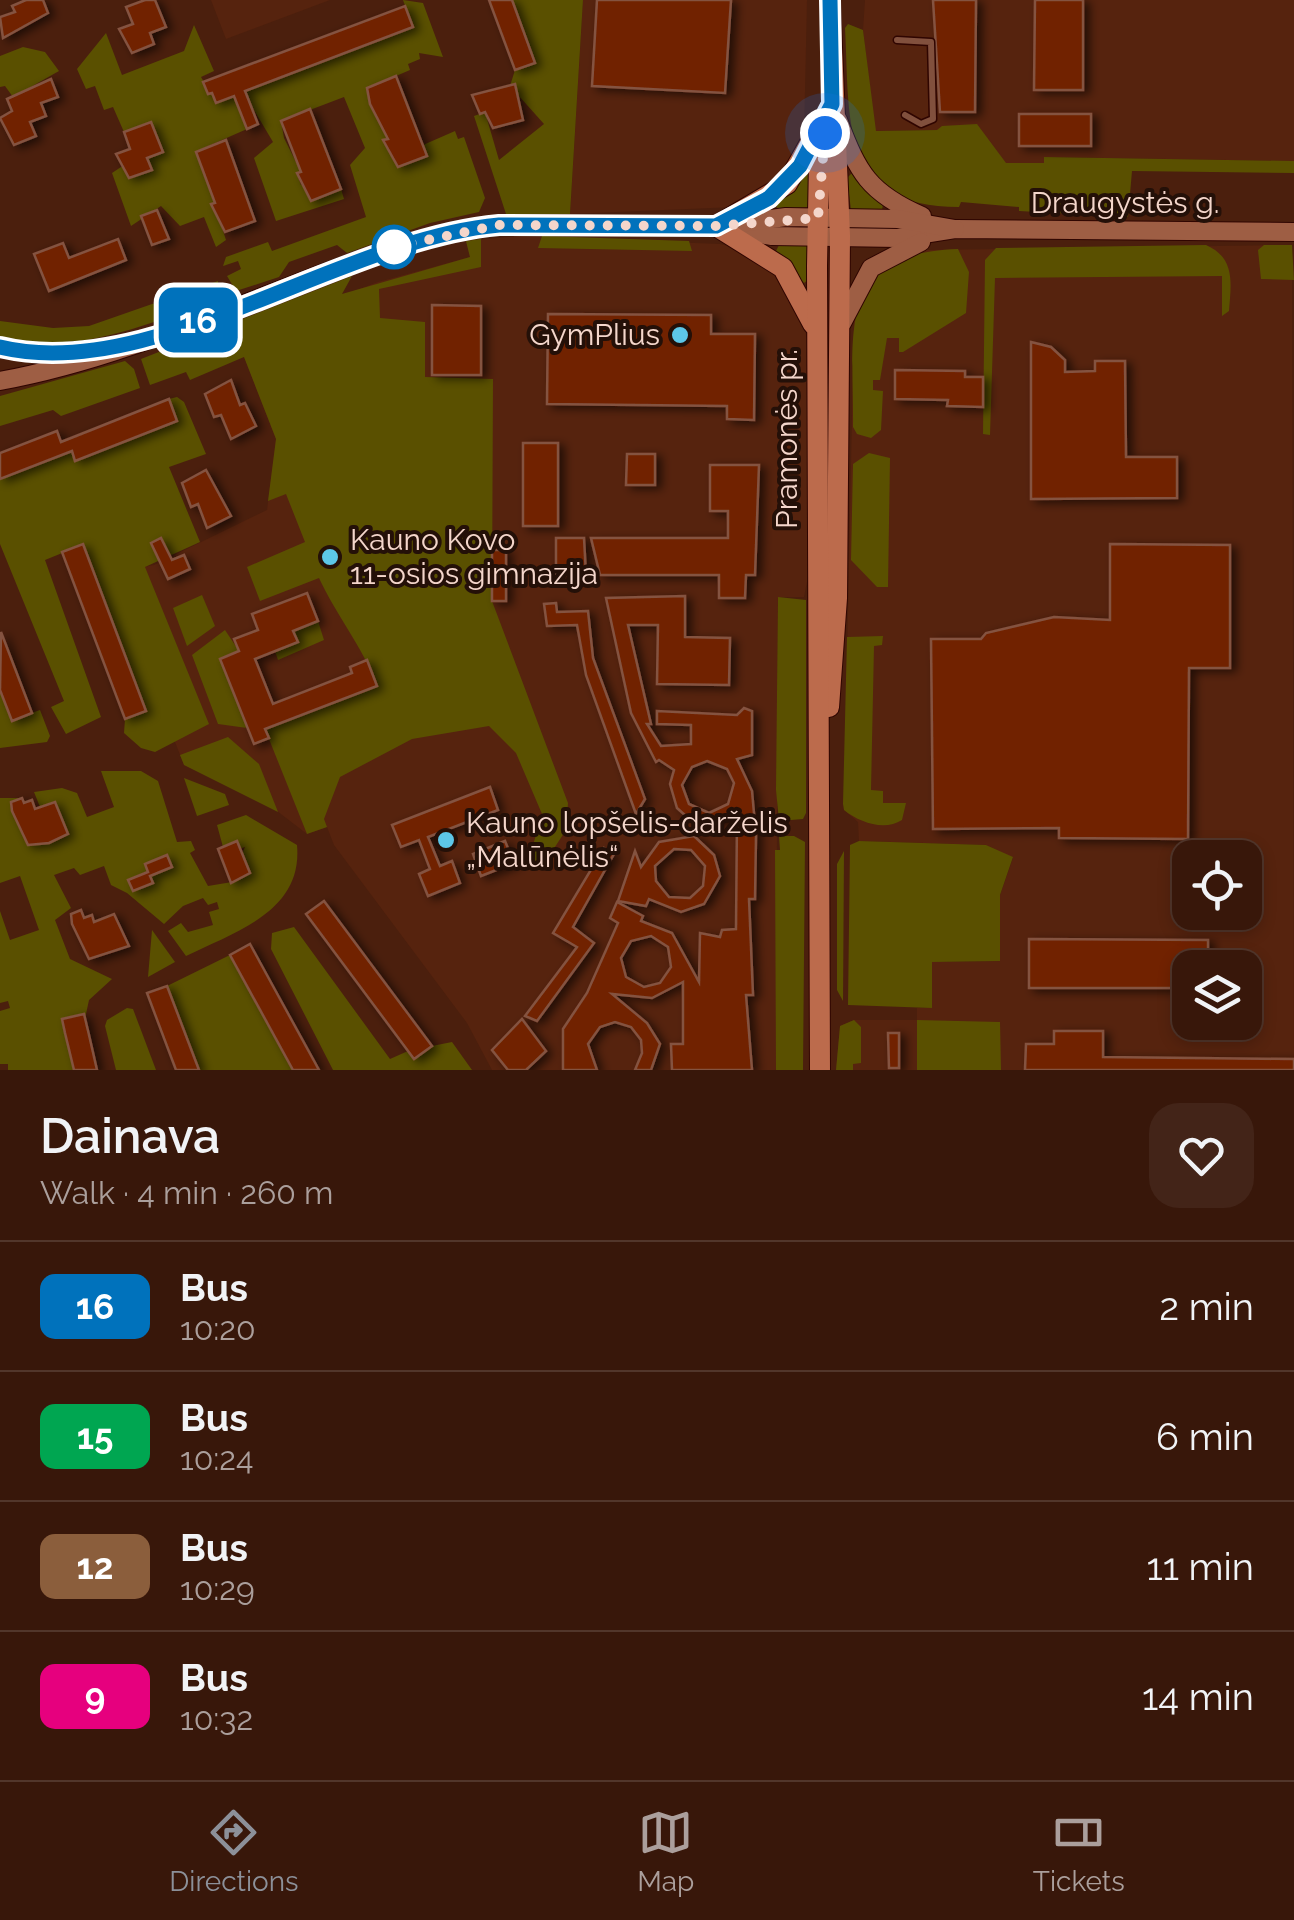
<!DOCTYPE html>
<html lang="en">
<head>
<meta charset="utf-8">
<style>
	:root { --surface:#38170a; --page:#432418; --text:#f1f3f6; --muted:#ab9f9c; --line:#52362b; --accent:#8c9099 }
	body { margin:0; font-family:Raleway,sans-serif; background:var(--page); color:var(--text); height:100vh; display:flex; flex-direction:column; font-size:38px; white-space:nowrap }
	* { box-sizing:border-box; margin:0 }
	p { font-size:32px; color:var(--muted) }
	.icon { flex:none; width:55px; height:55px; fill:none; stroke:currentColor; stroke-width:2; stroke-linecap:round; stroke-linejoin:round }
	.map { position:relative; height:1070px; overflow:hidden }
	.side { display:flex; flex-direction:column; background:var(--surface); flex:1 }
	.side>* { flex:none }
	.badge { padding:0 20px; border-radius:15px; font-size:35px; line-height:65px }
	.fabs { position:absolute; left:1172px; top:840px; display:grid; gap:20px }
	.fabs a { display:grid; place-items:center; width:90px; height:90px; border-radius:20px; background:var(--surface); box-shadow:0 5px 15px #0003,0 0 0 2px var(--line); font-size:50px }
	.you { position:absolute; width:50px; height:50px; margin:-25px; border:8px solid #fff; border-radius:50%; background:#1a73e8; box-shadow:0 0 0 15px #1a73e833 }
	.map>.badge { position:absolute; translate:-50% -50%; box-shadow:0 0 0 5px #fff }
	.round { display:grid; place-items:center; flex:none; width:105px; height:105px; border-radius:30px; background:var(--page) }
	.headline { display:flex; align-items:center; justify-content:space-between; height:170px; padding:0 40px }
	h1 { font-size:48px; font-weight:600; line-height:75px }
	ul { padding:0; list-style:none }
	li { display:flex; align-items:center; gap:30px; height:130px; padding:0 40px; border-top:2px solid var(--line) }
	li div { flex:1 }
	li b { display:block; font-size:38px }
	li em { font-style:normal }
	li .badge { min-width:110px; font-weight:700; text-align:center }
	.dock { display:flex; justify-content:space-around; align-items:center; height:140px; border-top:2px solid var(--line); background:var(--surface); font-size:28px; color:var(--muted) }
	.dock a { display:grid; justify-items:center; gap:5px }
	.dock .selected { color:var(--accent) }
	.map>svg:first-child { display:block }
</style>
</head>
<body>
<div class="map">
<svg width="1294" height="1070" viewBox="0 0 1294 1070">
	<defs>
		<filter id="shadow"><feDropShadow dx="5.5" dy="3" stdDeviation="5" flood-color="#0009"/></filter>
	</defs>
	<rect width="100%" height="100%" fill="#4b1f0d"/>
	<!-- built -->
	<g fill="#56230e" fill-rule="evenodd">
		<polygon points="211,0 330,0 226,39"/>
		<polygon points="583,0 807,0 804,137 775,186 735,207 570,214"/>
		<polygon points="865,0 1294,0 1294,161 1045,157 1044,163 1005,163 937,130 875,131 863,30"/>
		<polygon points="519,236 720,244 751,252 772,266 800,307 807,339 808,577 804,597 778,597 776,1070 492,1070 467,1023 334,845 327,827 307,834 264,801 184,765 109,573 154,565 267,510 276,439 236,336 378,282 470,257 466,241"/>
		<path d="M1292 245 1294 1070H836L840 1026 854 1020H917V1008H932V962L1000 961V895L1013 858 986 845 859 841 858 822 844 810 854 316 926 250ZM1190 858H1245V912H1190ZM1190 968H1245V1022H1190Z"/>
	</g>
	<!-- green -->
	<g fill="#5a5000">
		<polygon points="403,0 423,3 443,57 419,53 420,59 408,64 410,70 368,88 370,105 388,139 384,141 398,167 427,156 423,145 455,131 458,139 464,137 485,198 479,212 430,223 347,253 337,245 289,262 279,277 236,291 227,276 241,269 238,261 223,266 226,257 268,242 272,251 366,217 350,165 365,148 344,97 281,121 284,138 301,172 297,174 301,185 341,189 344,199 276,221 254,158 273,142 251,105 247,129 197,151 226,240 216,247 204,217 180,226 161,206 131,226 112,173 124,165 151,169 147,158 163,151 151,122 124,132 113,107 104,110 95,86 86,89 77,69 106,33 122,75 184,51 194,25 214,71 201,77 216,102 413,28"/>
		<polygon points="512,0 583,0 570,214 506,214 474,116 485,112 499,160 544,124 510,86 515,70 535,63"/>
		<path d="M848 24 863 30 876 131 937 130 942 126 977 124 1006 163H1044V157L1294 161V173L1132 171 1128 217 1019 211V207L961 202 959 207C838 207 850 120 845 28Z"/>
		<polygon points="23,47 45,52 59,71 13,97 5,86 0,87 0,56"/>
		<polygon points="802,173 809,174 810,207 777,209 776,200"/>
		<polygon points="852,173 883,204 882,210 851,210 847,178"/>
		<polygon points="542,236 689,241 692,251 538,248"/>
		<path d="M481 239V267L379 289 380 318 425 322V377L493 379 492 601 568 803 566 830 540 870 531 852 542 814 516 753 489 726 412 739 340 777 324 819 327 827 307 834 265 729 377 685C362 646 336 615 319 578L260 601 247 567 305 542 286 494 268 501 276 439 244 357 190 380 186 372 150 385 141 359 352 276 342 294 470 257 466 241Z"/>
		<polygon points="779,245 809,245 809,279 804,283 775,253"/>
		<path d="M1206 245C1236 258 1231 284 1229 311L1222 316V276L995 278 990 435 983 434 985 260 996 248Z"/>
		<polygon points="1264,245 1292,245 1294,280 1261,279 1258,250"/>
		<path d="M958 249 969 272 966 313 903 352H899V338H887L880 380H873V390L883 391 881 430 871 438 857 434 853 427C854 333 834 253 958 249Z"/>
		<path d="M218 281V299C146 325 77 355 0 340V321L53 328 89 326Z"/>
		<polygon points="125,361 134,369 140,388 61,416 53,410 0,426 0,396"/>
		<polygon points="177,397 184,402 206,454 169,467 200,542 145,567 209,724 155,752 141,748 124,733 125,719 146,711 82,545 45,560 101,717 66,734 51,707 64,701 0,544 0,479 72,451 75,460 177,421 169,399"/>
		<polygon points="869,453 890,458 888,587 877,587 851,560 853,464"/>
		<polygon points="202,595 215,626 187,646 173,608"/>
		<polygon points="778,597 806,600 806,813 803,819 779,821 776,790"/>
		<polygon points="318,621 324,640 278,660 275,651 297,642 293,631"/>
		<polygon points="225,630 239,651 220,659 247,728 218,724 192,655"/>
		<path d="M883 636 882 645 874 646 871 790 883 791V803H906L902 820C885 831 860 823 844 810L843 804 847 637Z"/>
		<polygon points="0,690 12,720 40,710 50,736 47,742 0,748"/>
		<polygon points="228,737 259,764 278,812 184,765 180,755"/>
		<path d="M101 771H141L158 781 177 842 191 841 195 850 190 853 208 886 232 882 249 872 242 854 245 847 239 849 236 842 223 847 217 825 246 815 297 845C303 911 237 931 186 956L168 931 181 923 188 932 213 925 209 912 219 909 217 902 208 905 203 898 183 906 164 924 127 893 111 885 104 866 80 875 74 868 54 875 71 908 55 920 70 959 112 979 89 1000 74 1070H8V1064H0V1011L10 1008 8 1001 0 1003V911L10 940 39 930 20 876 0 883V798H22L11 802 28 845 50 843 68 833 55 802 40 807 34 792 62 788 77 793 87 817 114 807Z"/>
		<polygon points="184,778 225,794 229,805 197,816"/>
		<polygon points="779,836 794,836 805,842 803,1070 776,1070 775,850 780,850"/>
		<polygon points="859,841 986,845 1013,857 1000,895 1000,961 932,962 932,1008 848,1005 850,845"/>
		<polygon points="844,851 843,1001 837,990 837,864"/>
		<polygon points="294,927 390,1059 408,1051 415,1059 432,1046 452,1042 472,1070 333,1070 271,949 272,933"/>
		<polygon points="152,930 175,962 148,977"/>
		<polygon points="230,955 293,1070 199,1070 167,986"/>
		<polygon points="127,1008 133,1009 156,1070 116,1070 105,1026 107,1020"/>
		<polygon points="854,1020 861,1027 861,1063 853,1064 853,1070 836,1070 840,1026"/>
		<polygon points="917,1020 1000,1022 1001,1070 917,1070"/>
	</g>
	<!-- building -->
	<g fill="#712300" stroke="#845240" stroke-width="2.5" fill-rule="evenodd" filter="url(#shadow)">
		<polygon points="26,0 43,0 48,13 3,38 0,17 15,12 12,6"/>
		<polygon points="145,0 155,0 166,27 150,33 154,44 132,53 119,29 133,24 126,7"/>
		<polygon points="489,0 512,0 535,63 515,70"/>
		<polygon points="597,0 731,0 725,93 592,86"/>
		<polygon points="933,0 976,0 975,112 940,112"/>
		<polygon points="1035,0 1083,0 1083,90 1034,90"/>
		<polygon points="405,6 413,27 245,91 258,124 247,129 234,96 216,103 212,93 208,94 203,82"/>
		<polygon points="396,76 427,156 398,167 383,140 388,139 370,104 367,88"/>
		<polygon points="51,79 58,97 41,103 46,116 30,122 36,136 14,145 0,118 12,111 7,99"/>
		<polygon points="515,84 523,120 493,128 485,112 480,114 472,95"/>
		<polygon points="310,109 341,189 311,201 297,173 301,172 281,121"/>
		<rect x="1019" y="114" width="72" height="32"/>
		<polygon points="151,122 163,152 147,158 152,170 129,178 116,154 130,149 124,132"/>
		<polygon points="226,140 255,221 225,232 211,204 215,203 196,152"/>
		<polygon points="157,210 169,239 152,245 141,216"/>
		<polygon points="118,239 126,260 49,291 34,254 63,243 69,258"/>
		<polygon points="432,305 481,306 481,375 432,375"/>
		<polygon points="548,314 711,315 711,334 755,334 754,420 727,419 727,406 547,404"/>
		<polygon points="1031,342 1051,347 1065,360 1065,372 1095,371 1095,361 1125,361 1126,457 1177,457 1177,498 1031,499"/>
		<polygon points="895,370 965,371 965,377 983,377 983,407 947,406 948,400 895,399"/>
		<polygon points="231,380 240,405 245,403 256,426 231,439 221,415 214,417 205,394"/>
		<polygon points="169,399 177,421 75,461 72,451 0,479 0,453 57,431 61,442"/>
		<rect x="523" y="443" width="35" height="83"/>
		<polygon points="627,454 655,454 655,485 626,485"/>
		<polygon points="710,465 759,465 755,575 746,575 745,598 719,598 719,575 600,575 591,538 728,538 728,511 710,511"/>
		<polygon points="206,470 231,516 207,528 198,504 191,507 182,483"/>
		<polygon points="161,538 172,560 184,555 190,569 168,579 151,543"/>
		<polygon points="556,538 584,538 586,575 556,575"/>
		<polygon points="83,544 146,711 125,719 62,552"/>
		<polygon points="1110,544 1230,545 1230,668 1189,668 1188,839 1059,838 1059,828 933,829 931,639 981,639 986,633 1054,617 1110,620"/>
		<rect x="492" y="550" width="14" height="51"/>
		<polygon points="307,593 318,621 293,631 298,642 255,659 273,704 352,673 350,667 367,660 377,686 265,729 269,738 254,744 220,659 239,651 234,639 258,630 252,614"/>
		<path d="M685 596V637L730 638 729 685 657 684 658 625H628L651 724H647L661 746 691 744V725L657 724V711L737 715 744 708 752 711V755L737 759 752 791 756 836 755 899H749L753 995H746L752 1070H672L671 1044H683V982L652 998 612 994 647 1023 660 1044 651 1070H635L642 1053 641 1040 631 1027 615 1022 600 1027 588 1044 597 1070H563V1029L587 993 618 923 610 918 617 902 643 916 641 921 672 933 699 982 700 933 720 937 722 930 736 929 737 819 696 825 677 808 670 784 674 770 659 760 656 762 631 713 606 598ZM707 761 727 769 734 783 728 804 709 813 689 804 682 785 692 767ZM651 936 668 947 671 967 660 983 644 987 626 977 621 958 631 941Z"/>
		<polygon points="556,603 557,612 588,611 593,658 645,799 636,814 586,675 577,625 547,626 544,604"/>
		<polygon points="1,632 32,713 12,721 0,690"/>
		<polygon points="490,787 498,810 428,837 440,866 452,861 460,883 428,896 419,874 430,869 419,840 401,847 392,825"/>
		<polygon points="22,798 24,803 32,800 35,809 55,802 68,834 49,843 28,845 12,811 11,802"/>
		<path d="M694 836 714 855 720 876 704 904 681 912 649 899 646 906 618 901 635 851 641 867 659 842ZM674 849 691 850 705 866 703 886 690 898 669 897 656 881 655 866Z"/>
		<polygon points="237,841 250,873 231,883 218,849"/>
		<polygon points="505,841 514,863 481,876 473,854"/>
		<polygon points="604,848 614,854 573,927 594,943 537,1021 525,1016 577,947 553,933"/>
		<polygon points="167,855 172,867 150,876 153,883 133,891 128,880 148,872 145,864"/>
		<polygon points="324,901 432,1046 414,1059 306,914"/>
		<polygon points="81,910 84,918 92,915 94,922 114,914 129,946 89,959 72,924 71,914"/>
		<polygon points="1029,939 1208,940 1208,968 1190,968 1190,988 1029,988"/>
		<polygon points="250,944 274,988 319,1070 293,1070 230,955"/>
		<polygon points="167,986 199,1070 176,1070 147,993"/>
		<polygon points="84,1014 89,1035 97,1070 74,1070 65,1033 62,1019"/>
		<polygon points="522,1019 546,1051 526,1070 508,1070 492,1050"/>
		<polygon points="1054,1031 1103,1031 1103,1057 1294,1059 1294,1070 1025,1070 1026,1044 1054,1044"/>
		<polygon points="888,1033 899,1033 899,1068 889,1068"/>
	</g>
	<g fill="none" stroke-linecap="round" stroke-linejoin="round">
		<defs>
			<polyline id="lane" points="897,40 931,42 933,119 921,124 905,115"/>
			<g id="secondary">
				<path d="M838 120C858 173 869 193 922 216"/>
				<polyline points="736,230 772,236 898,238 955,229 1294,232"/>
				<polyline points="842,323 871,268 921,242"/>
				<polyline points="0,347 39,354 95,350"/>
				<path d="M0 381C110 361 216 314 321 274 380 253 436 231 499 225L716 226 786 217 898 219 955 229"/>
			</g>
			<g id="primary">
				<polyline points="716,226 787,184 819,127"/>
				<polyline points="716,226 783,268 813,324"/>
				<polyline points="829,707 837,598 840,236 830,0"/>
				<polyline points="820,1070 817,266 819,163 831,104"/>
			</g>
		</defs>
		<!-- lane casing -->
		<use href="#lane" stroke="#2f0500" stroke-width="9"/>
		<!-- secondary casing -->
		<use href="#secondary" stroke="#2f0500" stroke-width="20"/>
		<!-- primary casing -->
		<use href="#primary" stroke="#2f0500" stroke-width="22"/>
		<!-- lane -->
		<use href="#lane" stroke="#81503d" stroke-width="6"/>
		<!-- secondary -->
		<use href="#secondary" stroke="#9e5e44" stroke-width="18"/>
		<!-- primary -->
		<use href="#primary" stroke="#bc6b4c" stroke-width="20"/>
	</g>
	<g fill="none" stroke-linecap="round" stroke-linejoin="round">
		<defs>
			<path id="line" d="M0 347C152 384 340 239 499 225L716 226 769 198 800 166 832 104 830 0"/>
		</defs>
		<!-- line casing -->
		<use href="#line" stroke="#fff" stroke-width="22"/>
		<!-- line -->
		<use href="#line" stroke="#0072bc" stroke-width="15"/>
		<!-- walk -->
		<polyline stroke="#f4d6cb" stroke-width="10" stroke-dasharray="0 18" points="394,247 499,225 716,226 818,218 825,133"/>
	</g>
	<!-- markers -->
	<circle fill="#fff" stroke="#0072bc" stroke-width="5" cx="394" cy="247" r="20"/>
	<g fill="#5dc7e8" stroke="#241008" stroke-width="4">
		<circle cx="680" cy="335" r="10"/>
		<circle cx="330" cy="557" r="10"/>
		<circle cx="446" cy="840" r="10"/>
	</g>
	<g text-anchor="middle" stroke-width="8" stroke-linejoin="round" paint-order="stroke">
		<!-- street labels -->
		<g font-size="30" fill="#f4d6cb" stroke="#241008">
			<text x="1125" y="213">Draugystės g.</text>
			<text transform="translate(787 439) rotate(-90)" y="10">Pramonės pr.</text>
		</g>
		<!-- poi labels -->
		<g font-size="30" fill="#f4d6cb" stroke="#241008" text-anchor="start">
			<text x="660" y="345" text-anchor="end">GymPlius</text>
			<text x="350" y="550">Kauno Kovo<tspan x="350" dy="34">11-osios gimnazija</tspan></text>
			<text x="466" y="833">Kauno lopšelis-darželis<tspan x="466" dy="34">„Malūnėlis“</tspan></text>
		</g>
	</g>
</svg>
<div class="fabs">
<a><svg class="icon" aria-label="locate" viewBox="0 0 24 24"><circle cx="12" cy="12" r="6"/><path d="M12 2v4M12 18v4M2 12h4M18 12h4"/></svg></a>
<a><svg class="icon" aria-label="layers" viewBox="0 0 24 24"><path d="M12 4l9 5-9 5-9-5zM3 14l9 5 9-5"/></svg></a>
</div>
<div class="you" style="left:825px;top:133px"></div>
<b class="badge" style="left:198px;top:320px;background:#0072bc;color:#fff">16</b>
</div>
<section class="side">
<div class="headline"><div><h1>Dainava</h1><p>Walk · 4 min · 260 m</p></div><a class="round"><svg class="icon" aria-label="heart" viewBox="0 0 24 24"><path d="M12 20l-8-8c-3-5 5-10 8-4 3-6 11-1 8 4z"/></svg></a></div>
<ul>
<li><span class="badge" style="background:#0072bc;color:#fff">16</span><div><b>Bus</b><p>10:20</p></div><em>2 min</em></li>
<li><span class="badge" style="background:#00a651;color:#fff">15</span><div><b>Bus</b><p>10:24</p></div><em>6 min</em></li>
<li><span class="badge" style="background:#8b5e3c;color:#fff">12</span><div><b>Bus</b><p>10:29</p></div><em>11 min</em></li>
<li><span class="badge" style="background:#e6007e;color:#fff">9</span><div><b>Bus</b><p>10:32</p></div><em>14 min</em></li>
</ul>
</section>
<nav class="dock">
<a class="selected"><svg class="icon" aria-label="directions" viewBox="0 0 24 24"><path d="M12 3l9 9-9 9-9-9zM9 14v-3h6M13 9l2 2-2 2"/></svg>Directions</a>
<a><svg class="icon" aria-label="map" viewBox="0 0 24 24"><path d="M3 6l6-2 6 2 6-2v14l-6 2-6-2-6 2zM9 4v14M15 6v14"/></svg>Map</a>
<a><svg class="icon" aria-label="tickets" viewBox="0 0 24 24"><path d="M3 7h18v10H3zM15 7v10"/></svg>Tickets</a>
</nav>
</body>
</html>
